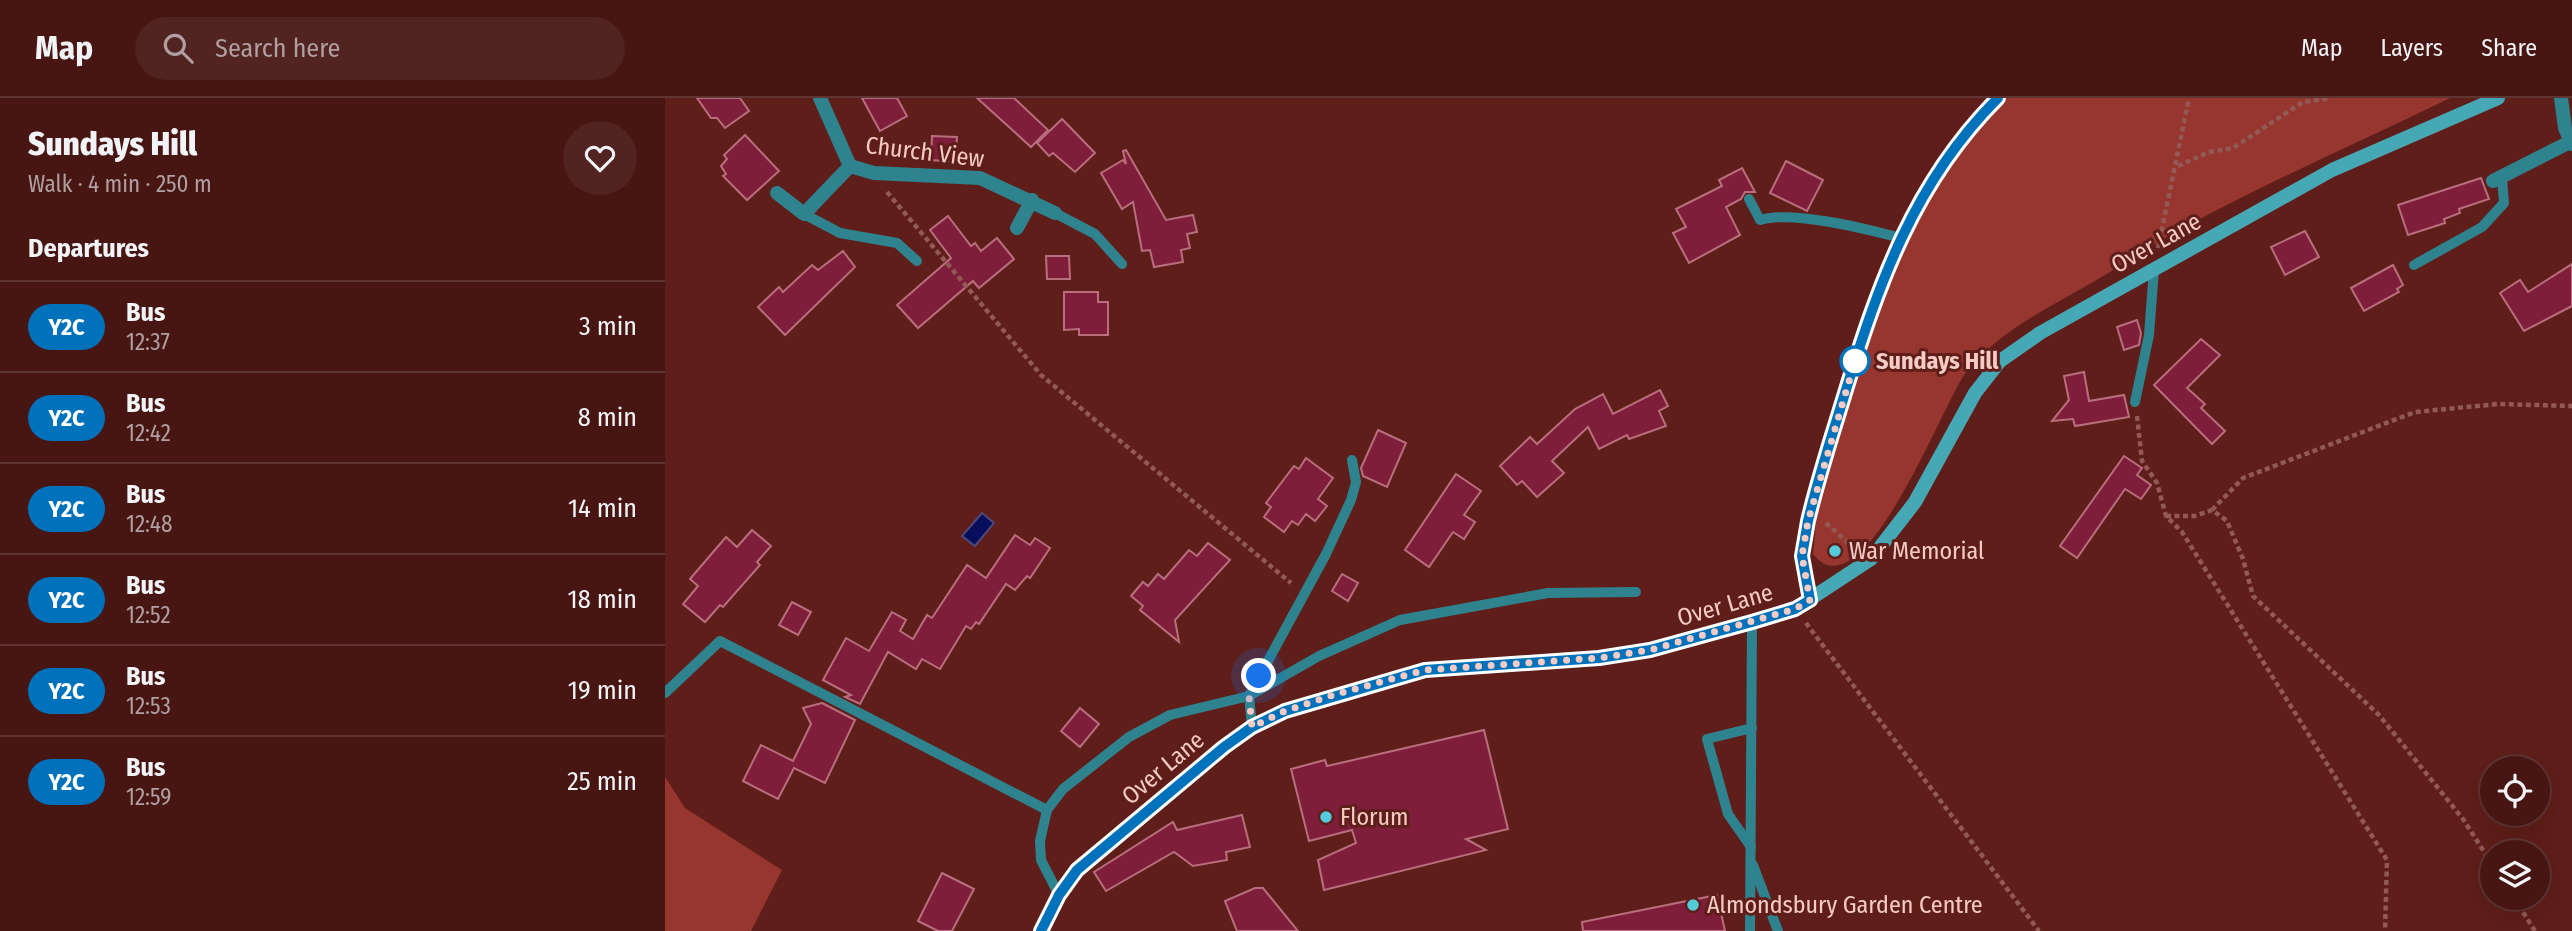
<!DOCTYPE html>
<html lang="en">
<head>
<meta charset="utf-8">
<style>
	:root { --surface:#471613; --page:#512321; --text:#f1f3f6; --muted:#b09fa0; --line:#5f3533 }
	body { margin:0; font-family:"Fira Sans Condensed",sans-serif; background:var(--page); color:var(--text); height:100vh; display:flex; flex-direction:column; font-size:26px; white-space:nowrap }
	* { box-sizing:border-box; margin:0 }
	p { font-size:23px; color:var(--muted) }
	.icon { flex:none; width:38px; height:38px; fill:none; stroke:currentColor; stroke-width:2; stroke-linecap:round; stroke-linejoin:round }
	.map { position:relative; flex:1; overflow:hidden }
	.side { display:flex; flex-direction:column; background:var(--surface); width:665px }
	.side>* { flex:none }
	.badge { padding:0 14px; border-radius:23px; font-size:24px; line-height:46px }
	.controls { position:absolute; left:1815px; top:658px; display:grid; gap:14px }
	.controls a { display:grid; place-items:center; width:70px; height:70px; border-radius:50%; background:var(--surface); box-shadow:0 7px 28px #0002,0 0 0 2px var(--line); font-size:35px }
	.you { position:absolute; width:35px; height:35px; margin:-18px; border:5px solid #fff; border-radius:50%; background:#1a73e8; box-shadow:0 0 0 10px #1a73e833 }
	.map>.badge { position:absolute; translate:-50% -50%; box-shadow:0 0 0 4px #fff }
	h2 { padding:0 28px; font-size:26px; line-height:63px }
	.round { display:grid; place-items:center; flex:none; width:74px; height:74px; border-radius:37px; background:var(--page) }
	.headline { display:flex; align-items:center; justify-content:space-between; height:119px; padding:0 28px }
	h1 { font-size:33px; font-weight:800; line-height:52px }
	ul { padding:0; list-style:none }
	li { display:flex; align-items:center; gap:21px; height:91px; padding:0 28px; border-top:2px solid var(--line) }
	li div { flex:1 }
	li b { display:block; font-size:26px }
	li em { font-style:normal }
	li .badge { min-width:77px; font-weight:700; text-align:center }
	header { display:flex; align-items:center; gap:42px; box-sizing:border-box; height:98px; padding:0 35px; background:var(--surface); border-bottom:2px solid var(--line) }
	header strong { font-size:33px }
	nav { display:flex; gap:38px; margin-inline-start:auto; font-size:24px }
	.search { width:490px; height:63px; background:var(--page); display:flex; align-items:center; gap:18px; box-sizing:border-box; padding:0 24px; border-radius:38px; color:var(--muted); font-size:26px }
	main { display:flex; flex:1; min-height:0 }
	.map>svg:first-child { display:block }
</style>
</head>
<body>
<header>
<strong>Map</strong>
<div class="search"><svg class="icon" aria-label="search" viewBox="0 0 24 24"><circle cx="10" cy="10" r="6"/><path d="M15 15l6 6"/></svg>Search here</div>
<nav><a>Map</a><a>Layers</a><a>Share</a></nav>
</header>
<main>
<section class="side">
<div class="headline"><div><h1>Sundays Hill</h1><p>Walk · 4 min · 250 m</p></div><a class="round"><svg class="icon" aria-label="heart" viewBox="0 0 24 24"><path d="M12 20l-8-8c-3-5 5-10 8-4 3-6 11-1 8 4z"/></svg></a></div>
<h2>Departures</h2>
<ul>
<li><span class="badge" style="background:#0072bc;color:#fff">Y2C</span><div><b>Bus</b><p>12:37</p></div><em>3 min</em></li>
<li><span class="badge" style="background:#0072bc;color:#fff">Y2C</span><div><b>Bus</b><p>12:42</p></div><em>8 min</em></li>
<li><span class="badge" style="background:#0072bc;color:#fff">Y2C</span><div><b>Bus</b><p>12:48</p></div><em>14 min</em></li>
<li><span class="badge" style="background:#0072bc;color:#fff">Y2C</span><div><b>Bus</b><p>12:52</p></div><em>18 min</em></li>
<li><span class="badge" style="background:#0072bc;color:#fff">Y2C</span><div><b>Bus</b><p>12:53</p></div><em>19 min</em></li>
<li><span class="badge" style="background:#0072bc;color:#fff">Y2C</span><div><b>Bus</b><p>12:59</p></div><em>25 min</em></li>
</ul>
</section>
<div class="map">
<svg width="1907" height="833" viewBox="0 0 1907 833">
	<rect width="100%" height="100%" fill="#5f1e19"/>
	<!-- green -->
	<g fill="#97362f">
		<path d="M1337 0H1785C1695 44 1602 84 1514 132 1485 148 1457 167 1428 184 1382 211 1333 233 1300 276 1279 303 1198 520 1148 456L1154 393 1214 196 1261 99Z"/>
		<polygon points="0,679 20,710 117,772 86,833 0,833"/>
	</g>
	<!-- water -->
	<polygon fill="#070e5b" stroke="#4e477b" stroke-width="2" points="317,415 329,425 310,448 297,438"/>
	<!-- building -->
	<g fill="#7e1e3b" stroke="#b96e7d" stroke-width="2">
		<polygon points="32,0 75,0 84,13 60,30 52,20 46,20"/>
		<polygon points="197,0 232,0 242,18 215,33"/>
		<polygon points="312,0 349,0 383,32 366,49"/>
		<polygon points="397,21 430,55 410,74 388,55 384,58 372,45"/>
		<polygon points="80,37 114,73 82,102 58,78 61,76 56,68 62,61 59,57"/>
		<polygon points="267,38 292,39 290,64 266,62"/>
		<polygon points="461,52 501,122 528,117 532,134 522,136 525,150 516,152 518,164 489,169 485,152 477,153 468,104 457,111 436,75 458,62 461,66 458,53"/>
		<polygon points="1121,63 1158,82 1142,113 1105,95"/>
		<polygon points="1077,70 1090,94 1080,94 1076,101 1061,109 1075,137 1024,165 1008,135 1021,129 1011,111 1057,88 1054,82"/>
		<polygon points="1816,80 1824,101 1794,111 1795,115 1779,121 1780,125 1743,137 1733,107"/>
		<polygon points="283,118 306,148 310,145 316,153 332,140 349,161 314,190 308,183 253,230 232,207 286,160 265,132"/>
		<polygon points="1640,133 1654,159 1620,177 1606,149"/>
		<polygon points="178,153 190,169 120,237 93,209 114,189 118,194 147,167 153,172"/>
		<polygon points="381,158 404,158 405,181 382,181"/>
		<polygon points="1907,166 1907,208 1859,233 1835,195 1855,182 1863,194"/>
		<polygon points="1728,167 1738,187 1732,191 1734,194 1699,213 1686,190"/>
		<polygon points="399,194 433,194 433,204 443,204 443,237 414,237 414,231 399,232"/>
		<polygon points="1472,222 1476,235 1474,247 1459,252 1452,229"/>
		<polygon points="1536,241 1555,257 1522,290 1540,306 1536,310 1560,333 1547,346 1489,287"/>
		<polygon points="1419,274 1424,303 1459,297 1464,319 1410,328 1408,321 1387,323 1404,302 1399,278"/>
		<polygon points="995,292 1003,308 994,313 1001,328 964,341 962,337 934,351 923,329 887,363 899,375 872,399 857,383 852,387 835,368 865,339 872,346 910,311 938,296 948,316"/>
		<polygon points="713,332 741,345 722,389 698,378 696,370"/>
		<polygon points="1459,358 1477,370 1472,377 1486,387 1476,401 1460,391 1412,460 1395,448"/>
		<polygon points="641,360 668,380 653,401 662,408 650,423 641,416 633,427 627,423 619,434 599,419 606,409 601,405 629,368 634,371"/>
		<polygon points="791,376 816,393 799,417 810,424 799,441 788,434 764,469 740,452"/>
		<polygon points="87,432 106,448 92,464 95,467 58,509 55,507 40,524 18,506 33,488 25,481 61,439 72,449"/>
		<polygon points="350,437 365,447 370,440 385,450 365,480 362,478 350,492 341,486 314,526 311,524 306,531 301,528 275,571 257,561 251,571 223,554 195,606 180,599 186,597 158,582 181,540 204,553 227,514 241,522 235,533 248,541 262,517 267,520 302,467 321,480"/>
		<polygon points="543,445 565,462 510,522 514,544 475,512 478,508 466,498 478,484 483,488 493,476 499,481 524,452 532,458"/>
		<polygon points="677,476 693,485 683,503 667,493"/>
		<polygon points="127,504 146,514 133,537 114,527"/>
		<polygon points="157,605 190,622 160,685 129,670 113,701 78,683 96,647 128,663 146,626 138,610"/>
		<polygon points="415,610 434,626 415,649 396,633"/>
		<polygon points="819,632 843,731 801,741 821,752 659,792 653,762 691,745 687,732 644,743 626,671 660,662 662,668"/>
		<polygon points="577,717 585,749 561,754 562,762 528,768 509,754 441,793 429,774 508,724 512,732"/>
		<polygon points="277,775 309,791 287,833 273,833 253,823"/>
		<polygon points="590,790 598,790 633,833 572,833 560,803"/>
		<polygon points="1052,797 1060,833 918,833 917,824"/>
	</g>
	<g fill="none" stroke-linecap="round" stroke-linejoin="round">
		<!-- path -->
		<g stroke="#935a55" stroke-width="4.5" stroke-dasharray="5 3.5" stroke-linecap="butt">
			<polyline points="1513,68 1544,54 1568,50 1638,4 1666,0"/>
			<polyline points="222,94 376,277 626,485"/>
			<polyline points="1493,150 1524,0"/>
			<polyline points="1472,318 1477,363 1492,385 1501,418 1517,434 1722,762 1720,833"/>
			<polyline points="1547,412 1578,380 1750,314 1833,306 1907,308"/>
			<polyline points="1501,418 1530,418 1547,412 1562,423 1578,461 1588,498 1714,617 1798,721 1827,766"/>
			<polyline points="1161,425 1191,452"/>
			<polyline points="1141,525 1374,833"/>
			<polyline points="1849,800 1870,833"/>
		</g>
		<!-- lane -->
		<g stroke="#2e838e" stroke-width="10">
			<path d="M1084 101 1095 122C1128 112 1202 131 1236 140"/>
			<polyline points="390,115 430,136 457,166"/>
			<polyline points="139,116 175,135 232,145 252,163"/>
			<polyline points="1749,167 1817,129 1839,105 1837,80"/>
			<polyline points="1470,304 1484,237 1489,171"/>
			<polyline points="0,595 55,543 382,712"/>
			<polyline points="587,629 584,598 661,456 686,402 691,384 687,362"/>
			<polyline points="1086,749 1063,716 1042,641 1087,630"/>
			<polyline points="1088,767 1113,833"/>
			<polyline points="394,797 376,762 375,743 382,712 398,691 464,639 505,617 584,598 654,558 735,522 883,495 971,494"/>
			<polyline points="1085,833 1087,524"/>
		</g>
		<!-- street -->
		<g stroke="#2e838e" stroke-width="14">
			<polyline points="155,0 185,68"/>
			<polyline points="1896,0 1900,30 1907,46"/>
			<polyline points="185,68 209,75 315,80 390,115"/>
			<polyline points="1828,83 1905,44"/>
			<polyline points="112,95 139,116 185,68"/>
			<polyline points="352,130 367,102"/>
		</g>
		<!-- secondary -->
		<g stroke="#47a8b5" stroke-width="14">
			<path d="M1145 502 1137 458 1143 423C1153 380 1167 337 1180 295 1214 186 1250 83 1333 0"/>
			<polyline points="376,833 394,797 412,772 559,649 587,629 620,613 760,572 934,560 985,552 1130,511 1206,461 1250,404 1310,295 1335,263 1375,235 1667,72 1833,0"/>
		</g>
	</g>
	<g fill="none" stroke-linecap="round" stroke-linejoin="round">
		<defs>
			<path id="line" d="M376 833 394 797 412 772 559 649 587 629 620 613 760 572 934 560 985 552 1087 524 1130 511 1145 502 1137 458 1143 423C1153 380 1167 338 1180 295 1214 185 1249 84 1333 0"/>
		</defs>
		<!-- line casing -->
		<use href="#line" stroke="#fff" stroke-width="16"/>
		<!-- line -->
		<use href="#line" stroke="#0072bc" stroke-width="10"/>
		<!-- walk -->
		<polyline stroke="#f5cbc5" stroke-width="7" stroke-dasharray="0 12.6" points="594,578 584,598 587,629 620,613 668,597 760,572 934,560 985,552 1130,511 1145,502 1137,458 1143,423 1190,263"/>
	</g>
	<!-- markers -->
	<circle fill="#fff" stroke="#0072bc" stroke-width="3.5" cx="1190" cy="263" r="14"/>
	<g fill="#53cbdb" stroke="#5f1e19" stroke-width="2.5">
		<circle cx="1170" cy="453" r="7"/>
		<circle cx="661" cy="719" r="7"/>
		<circle cx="1028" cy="807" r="7"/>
	</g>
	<g text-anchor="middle" stroke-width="6" stroke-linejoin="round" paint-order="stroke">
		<!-- street labels -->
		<g font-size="24" fill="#f5cbc5" stroke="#5f1e19">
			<text transform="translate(260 54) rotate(7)" y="8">Church View</text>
			<text transform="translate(1491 145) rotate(-29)" y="8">Over Lane</text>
			<text transform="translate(1060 507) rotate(-16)" y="8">Over Lane</text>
			<text transform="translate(498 670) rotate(-40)" y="8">Over Lane</text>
		</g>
		<!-- stop labels -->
		<g font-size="24" font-weight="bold" fill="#f5cbc5" stroke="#5f1e19" text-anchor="start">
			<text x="1211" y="271">Sundays Hill</text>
		</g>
		<!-- poi labels -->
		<g font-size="24" fill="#f5cbc5" stroke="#5f1e19" text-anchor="start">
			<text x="1184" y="461">War Memorial</text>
			<text x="675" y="727">Florum</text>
			<text x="1042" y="815">Almondsbury Garden Centre</text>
		</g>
	</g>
</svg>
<div class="controls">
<a><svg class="icon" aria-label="locate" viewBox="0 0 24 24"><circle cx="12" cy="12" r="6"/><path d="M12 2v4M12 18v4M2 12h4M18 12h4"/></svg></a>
<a><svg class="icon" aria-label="layers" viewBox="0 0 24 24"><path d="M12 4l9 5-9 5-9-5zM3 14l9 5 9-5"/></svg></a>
</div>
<div class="you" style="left:594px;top:578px"></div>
</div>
</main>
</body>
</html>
